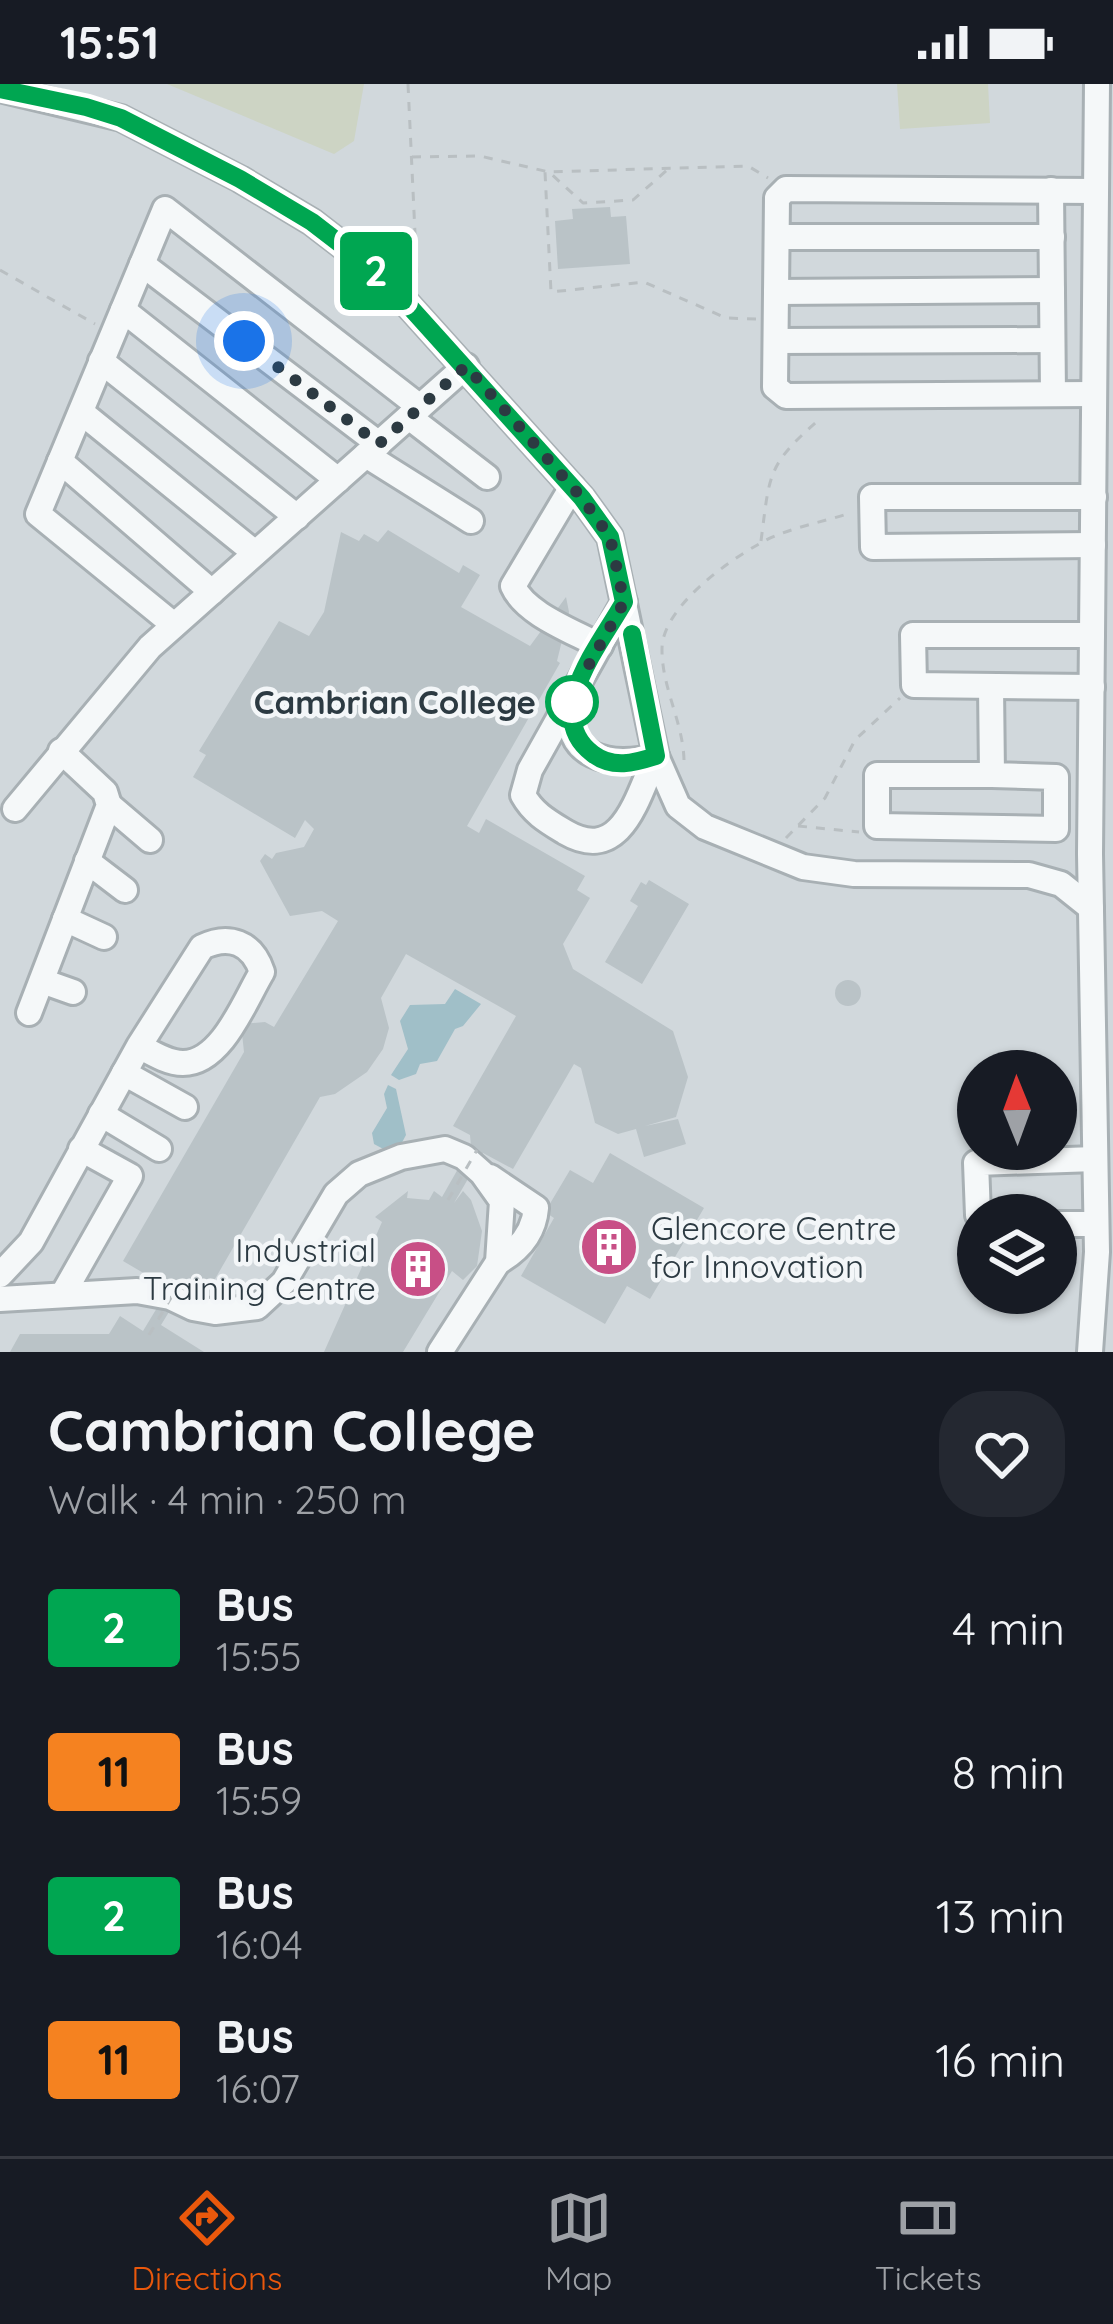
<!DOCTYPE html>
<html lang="en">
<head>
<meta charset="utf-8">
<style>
	:root { --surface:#171b24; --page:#242831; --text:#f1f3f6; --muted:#9ea1a6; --line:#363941; --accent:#ea580c }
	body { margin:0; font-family:Quicksand,sans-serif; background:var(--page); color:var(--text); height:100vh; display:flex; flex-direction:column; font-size:45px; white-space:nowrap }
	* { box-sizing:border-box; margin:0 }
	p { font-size:39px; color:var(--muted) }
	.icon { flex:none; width:66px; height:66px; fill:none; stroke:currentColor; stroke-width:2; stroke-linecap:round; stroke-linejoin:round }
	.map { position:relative; height:1268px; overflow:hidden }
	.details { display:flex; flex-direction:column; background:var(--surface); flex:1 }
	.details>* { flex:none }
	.badge { padding:0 24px; border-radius:9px; font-size:42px; line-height:78px }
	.needle { width:78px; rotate:359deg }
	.fabs { position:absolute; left:957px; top:966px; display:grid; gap:24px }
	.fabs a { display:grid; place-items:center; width:120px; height:120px; border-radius:50%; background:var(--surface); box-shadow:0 3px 9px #0004; font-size:60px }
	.you { position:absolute; width:60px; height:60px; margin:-30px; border:9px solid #fff; border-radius:50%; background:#1a73e8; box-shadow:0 0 0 18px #1a73e833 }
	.map>.badge { position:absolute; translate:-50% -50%; box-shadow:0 0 0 6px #fff }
	.round { display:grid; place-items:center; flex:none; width:126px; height:126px; border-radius:48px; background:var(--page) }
	.head { display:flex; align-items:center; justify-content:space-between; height:204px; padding:0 48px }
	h1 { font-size:57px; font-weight:700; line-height:90px }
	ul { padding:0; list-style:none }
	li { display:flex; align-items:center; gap:36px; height:144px; padding:0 48px }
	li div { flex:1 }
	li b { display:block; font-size:45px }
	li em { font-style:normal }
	li .badge { min-width:132px; font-weight:700; text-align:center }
	.status { display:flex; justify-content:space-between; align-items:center; height:84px; padding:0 60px; background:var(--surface); direction:ltr }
	.status svg { height:33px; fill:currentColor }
	.tab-bar { display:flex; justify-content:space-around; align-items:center; height:168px; border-top:3px solid var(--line); background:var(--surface); font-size:33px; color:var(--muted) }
	.tab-bar a { display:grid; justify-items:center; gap:6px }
	.tab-bar .current { color:var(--accent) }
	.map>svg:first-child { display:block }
</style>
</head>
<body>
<div class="status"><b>15:51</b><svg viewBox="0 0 49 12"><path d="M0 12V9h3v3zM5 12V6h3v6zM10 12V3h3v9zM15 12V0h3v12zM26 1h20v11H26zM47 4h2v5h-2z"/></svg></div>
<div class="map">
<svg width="1113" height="1268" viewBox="0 0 1113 1268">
	<rect width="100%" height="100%" fill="#e3e8ea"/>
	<!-- built -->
	<path fill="#d1d8dc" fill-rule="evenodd" d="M0 0H1113V1268H0ZM978 987H1056V1065H978ZM978 1131H1056V1209H978Z"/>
	<!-- green -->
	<g fill="#cdd4c4">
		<polygon points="167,0 364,0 354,57 334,70"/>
		<polygon points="897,0 988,0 990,39 900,45"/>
	</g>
	<!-- water -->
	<g fill="#a0bfc8">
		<polygon points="455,905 481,920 463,942 455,945 437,977 420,980 416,990 399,996 391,991 408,965 400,937 410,921 445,920"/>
		<polygon points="388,1001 396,1005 406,1051 399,1064 387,1067 374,1060 372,1049 387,1024 384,1010"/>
	</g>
	<!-- building -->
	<g fill="#bac3c7">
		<polygon points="610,123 611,133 626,132 630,180 558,185 555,137 573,135 572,125"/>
		<polygon points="388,446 459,489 463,481 480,491 461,523 530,562 566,513 569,528 557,577 560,579 467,742 479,749 486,735 585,792 577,806 590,814 563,860 573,885 673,947 688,993 676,1033 645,1042 678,1035 686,1060 644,1073 636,1045 618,1050 595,1039 581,984 574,980 513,1085 483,1069 454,1119 463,1107 471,1116 482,1147 477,1182 463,1196 452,1187 403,1268 324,1268 382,1138 375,1133 408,1107 407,1114 429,1116 434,1107 442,1113 471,1062 470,1051 453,1042 516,932 406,870 381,914 389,944 383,965 367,988 335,1010 320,1013 200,1221 180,1210 161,1241 204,1268 10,1268 20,1250 109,1250 120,1232 143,1247 169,1204 123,1177 244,968 241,940 265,938 274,943 338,837 322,827 290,832 260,777 265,770 272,775 276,769 304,763 314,745 305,736 295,754 193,693 206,671 199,667 279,537 309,552 324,528 341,448 359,457 364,450 378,458"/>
		<polygon points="649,796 689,820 642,900 605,878 638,822 630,817 641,798 646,801"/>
		<circle cx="848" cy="909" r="13"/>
		<polygon points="610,1069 704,1124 650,1215 627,1202 605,1240 521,1192 554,1134 545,1128 570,1086 593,1099"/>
	</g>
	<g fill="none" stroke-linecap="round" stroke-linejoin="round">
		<defs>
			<g id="minor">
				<polyline points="0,5 121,34 240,95 312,138 382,192 582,414 610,453 656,672 678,722 705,743 803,783 854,790 1029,791 1061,800 1091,824"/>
				<polyline points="1051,106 1053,310"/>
				<polyline points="777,153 1052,153"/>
				<polyline points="142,180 379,360"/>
				<polyline points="776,208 1052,206"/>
				<polyline points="123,226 338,396"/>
				<polyline points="776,257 1052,256"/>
				<polyline points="101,277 297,433"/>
				<polyline points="1094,310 786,312 775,303 777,114 786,105 1096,107"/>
				<polyline points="81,328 255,469"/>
				<polyline points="409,333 487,393"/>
				<polyline points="366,371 471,437"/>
				<polyline points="60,377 212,508"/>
				<path d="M572 403 513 502C525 530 573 547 600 562"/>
				<polyline points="1093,461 873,463 872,413 1094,413"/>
				<path d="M624 518 530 686 523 711C533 729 547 737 565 748 622 781 637 713 656 672"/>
				<polyline points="174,541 38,430 165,125 420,323"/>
				<polyline points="991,602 992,691 1056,693 1056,745 877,742 877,691 992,691"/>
				<polyline points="1092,603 914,601 913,551 1092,551"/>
				<path d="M573 616C558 674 613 685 656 672"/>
				<polyline points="109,721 150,756"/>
				<polyline points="15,725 150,563 466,282"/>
				<polyline points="87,777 125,806"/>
				<polyline points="65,835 104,853"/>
				<polyline points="42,897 73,908"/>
				<polyline points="29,929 109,721 105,708 61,667"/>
				<polyline points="124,989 185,1023"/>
				<polyline points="101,1030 159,1065"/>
				<path d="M490 1093 536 1124C534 1149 519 1166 498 1178"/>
				<polyline points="978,1131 976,1079 1095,1075"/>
				<polyline points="1056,1140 1096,1140"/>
				<path d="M0 1191 31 1158 139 962 202 863C229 850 252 858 262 888 245 916 222 979 183 979 168 979 152 969 139 962"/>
				<polyline points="63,1210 130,1092 81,1065"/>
				<polyline points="0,1215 137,1207 170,1213 193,1224 215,1228 257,1223 284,1198 336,1110 359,1090 401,1073 445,1065 464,1073 482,1089 502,1117 498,1178 440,1268"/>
				<polyline points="1090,1268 1097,1168 1090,770 1097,0"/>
			</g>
		</defs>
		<!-- minor casing -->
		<use href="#minor" stroke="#a8b0b4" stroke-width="30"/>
		<!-- path -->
		<g stroke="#b9bfc2" stroke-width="3" stroke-dasharray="9 9" stroke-linecap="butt">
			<polyline points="408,0 417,192 413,196"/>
			<polyline points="412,73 480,72 549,88 583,119 633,116 667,86"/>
			<polyline points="0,186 95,240"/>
			<polyline points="756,235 726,234 644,198 551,208 545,88 748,82 768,94"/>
			<path d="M761 457C770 388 767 381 821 334"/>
			<path d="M684 676C683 638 662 604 662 566 661 525 725 479 759 460 784 445 819 439 847 430"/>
			<polyline points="798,742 859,748"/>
			<polyline points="786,754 825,714 855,656 900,614"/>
		</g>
		<!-- minor -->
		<use href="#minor" stroke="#f5f8f9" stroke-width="24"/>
		<!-- path-bridge -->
		<g stroke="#b9bfc2" stroke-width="3" stroke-dasharray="9 9" stroke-linecap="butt">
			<polyline points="448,1116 477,1066"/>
			<polyline points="149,1251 175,1207"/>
		</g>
	</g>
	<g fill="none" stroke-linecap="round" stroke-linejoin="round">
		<defs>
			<path id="line" d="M0 5 86 23 121 34 240 95 312 138 382 192 582 414 610 453 624 518C602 558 540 631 593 670 613 685 634 679 656 672L632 550"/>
		</defs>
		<!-- line casing -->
		<use href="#line" stroke="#fff" stroke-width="27"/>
		<!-- line -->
		<use href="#line" stroke="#00a651" stroke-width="18"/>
		<!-- walk -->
		<polyline stroke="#2c3a42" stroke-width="12" stroke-dasharray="0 21.6" points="244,257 379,360 466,282 582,414 610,453 624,518 576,604 570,628 572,618"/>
	</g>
	<!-- icons -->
	<defs>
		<symbol id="building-disc" viewBox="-11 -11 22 22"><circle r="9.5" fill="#c84f86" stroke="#f3f6f8"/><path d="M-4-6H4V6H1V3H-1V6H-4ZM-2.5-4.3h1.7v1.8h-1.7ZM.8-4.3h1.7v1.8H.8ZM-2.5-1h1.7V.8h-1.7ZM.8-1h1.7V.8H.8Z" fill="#fff"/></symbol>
	</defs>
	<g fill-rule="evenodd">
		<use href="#building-disc" x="576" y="1130" width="66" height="66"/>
		<use href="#building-disc" x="385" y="1152" width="66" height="66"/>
	</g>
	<!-- markers -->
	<circle fill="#fff" stroke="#00a651" stroke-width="6" cx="572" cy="618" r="24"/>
	<g text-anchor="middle" stroke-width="9" stroke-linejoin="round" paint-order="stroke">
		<!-- stop labels -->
		<g font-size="33" font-weight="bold" fill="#2c3a42" stroke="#f3f6f8" text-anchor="end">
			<text x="536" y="630">Cambrian College</text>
		</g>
		<!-- poi labels -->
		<g font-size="33" fill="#2c3a42" stroke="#f3f6f8" text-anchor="start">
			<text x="651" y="1156">Glencore Centre<tspan x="651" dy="38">for Innovation</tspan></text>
			<text x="376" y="1178" text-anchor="end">Industrial<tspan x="376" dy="38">Training Centre</tspan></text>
		</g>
	</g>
</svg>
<div class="fabs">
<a><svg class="needle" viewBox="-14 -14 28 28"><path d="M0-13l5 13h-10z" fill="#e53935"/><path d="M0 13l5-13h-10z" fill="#9ea1a6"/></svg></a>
<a><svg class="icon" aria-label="layers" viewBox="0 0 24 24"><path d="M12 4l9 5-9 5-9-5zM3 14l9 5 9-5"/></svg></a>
</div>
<div class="you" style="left:244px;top:257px"></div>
<b class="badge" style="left:376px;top:187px;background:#00a651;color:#fff">2</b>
</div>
<section class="details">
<div class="head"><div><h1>Cambrian College</h1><p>Walk · 4 min · 250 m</p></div><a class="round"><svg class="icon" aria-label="heart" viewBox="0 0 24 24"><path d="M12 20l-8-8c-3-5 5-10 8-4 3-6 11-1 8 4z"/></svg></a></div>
<ul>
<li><span class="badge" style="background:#00a651;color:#fff">2</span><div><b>Bus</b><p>15:55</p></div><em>4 min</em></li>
<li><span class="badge" style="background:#f58220;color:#111">11</span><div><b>Bus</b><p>15:59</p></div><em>8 min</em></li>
<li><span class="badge" style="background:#00a651;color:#fff">2</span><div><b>Bus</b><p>16:04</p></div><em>13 min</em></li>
<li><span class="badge" style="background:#f58220;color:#111">11</span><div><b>Bus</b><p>16:07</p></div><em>16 min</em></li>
</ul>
</section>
<nav class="tab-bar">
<a class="current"><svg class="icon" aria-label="directions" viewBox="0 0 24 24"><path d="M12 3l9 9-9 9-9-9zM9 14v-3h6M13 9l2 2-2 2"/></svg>Directions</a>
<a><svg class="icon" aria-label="map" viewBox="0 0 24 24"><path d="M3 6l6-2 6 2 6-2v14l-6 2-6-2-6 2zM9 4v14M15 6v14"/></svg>Map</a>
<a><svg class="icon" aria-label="tickets" viewBox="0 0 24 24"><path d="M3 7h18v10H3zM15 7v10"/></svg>Tickets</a>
</nav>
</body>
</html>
